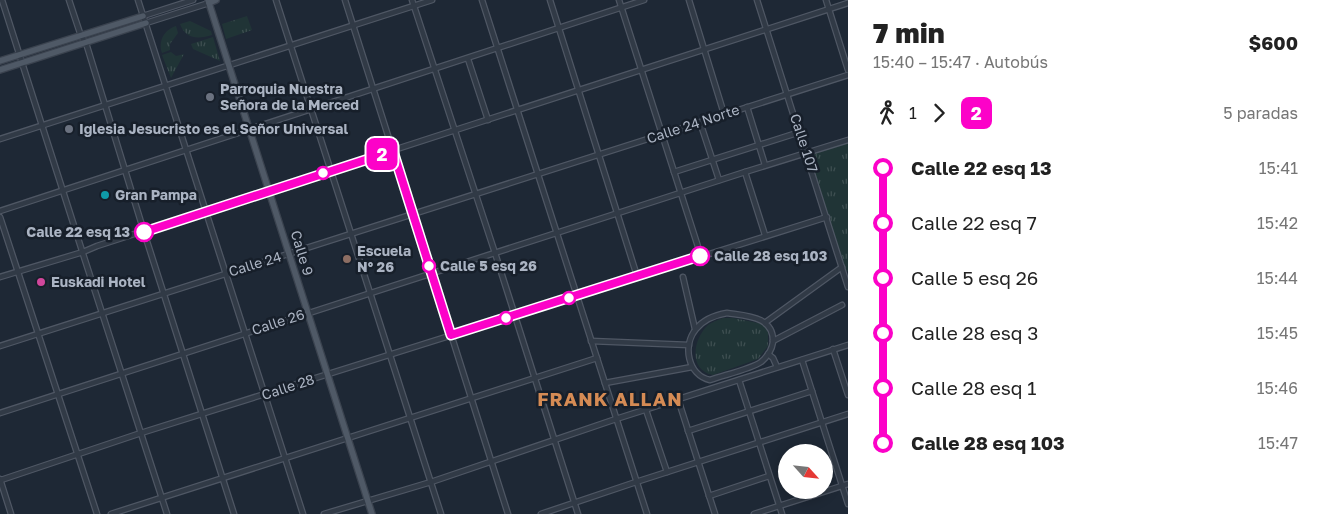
<!DOCTYPE html>
<html lang="es">
<head>
<meta charset="utf-8">
<style>
	:root { --surface:#fff; --page:#f2f2f2; --text:#222; --muted:#767676 }
	body { margin:0; font-family:"Golos Text",sans-serif; background:var(--page); color:var(--text); height:100vh; display:flex; flex-direction:column; font-size:19px; white-space:nowrap }
	* { box-sizing:border-box; margin:0 }
	p { font-size:16px; color:var(--muted) }
	.icon { flex:none; width:28px; height:28px; fill:none; stroke:currentColor; stroke-width:2; stroke-linecap:round; stroke-linejoin:round }
	.map { position:relative; flex:1; overflow:hidden }
	.panel { display:flex; flex-direction:column; background:var(--surface); width:475px }
	.panel>* { flex:none }
	.badge { padding:0 10px; border-radius:8px; font-size:18px; line-height:32px }
	.needle { width:32px; rotate:117deg }
	.controls { position:absolute; left:778px; top:444px; display:grid; gap:10px }
	.controls a { display:grid; place-items:center; width:55px; height:55px; border-radius:50%; background:var(--surface); box-shadow:0 2px 12px #0003; font-size:25px }
	.map>.badge { position:absolute; translate:-50% -50%; box-shadow:0 0 0 2px #fff }
	.legs { display:flex; align-items:center; gap:8px; height:55px; padding:0 25px; font-size:16px }
	.legs p { margin-inline-start:auto }
	.head { display:flex; align-items:center; justify-content:space-between; height:85px; padding:0 25px }
	h1 { font-size:28px; font-weight:800; line-height:38px }
	ul { padding:0 25px; list-style:none }
	li { display:flex; align-items:center; gap:18px; height:55px; font-size:19px }
	li i { display:grid; place-items:center; width:8px; height:100%; margin:0 6px; background:currentColor }
	li i::after { content:''; width:12px; height:12px; margin:-6px; border:4px solid; border-radius:50%; background:var(--surface) }
	li p { margin-inline-start:auto }
	li:first-child i { background:linear-gradient(#0000 50%,currentColor 0) }
	li:last-child i { background:linear-gradient(currentColor 50%,#0000 0) }
	main { display:flex; flex:1; min-height:0 }
	.map>svg:first-child { display:block }
</style>
</head>
<body>
<main>
<div class="map">
<svg width="848" height="514" viewBox="0 0 848 514">
	<defs>
		<pattern id="park-tufts" width="24" height="20" patternUnits="userSpaceOnUse" patternTransform="scale(1.25)"><rect width="24" height="20" fill="#203436"/><path d="M3 7l-1-3M5 7V3M7 7l1-3M15 17l-1-3M17 17v-4M19 17l1-3" fill="none" stroke="#3e4f51"/></pattern>
	</defs>
	<rect width="100%" height="100%" fill="#1e2835"/>
	<!-- park -->
	<g fill="url(#park-tufts)">
		<polygon points="247,16 252,30 226,39 222,24"/>
		<path d="M190 21 211 31 212 35C199 39 186 40 180 24Z"/>
		<path d="M176 26 178 33 170 44V50L162 53C158 41 164 30 176 26Z"/>
		<polygon points="213,37 220,61 193,49 191,44"/>
		<polygon points="171,52 176,56 184,54 171,78 162,55"/>
		<polygon points="848,142 848,271 846,271 809,154"/>
		<path d="M723 318H733L763 324 768 330V346L758 359 713 375C688 370 693 339 708 325 712 322 718 320 723 318Z"/>
	</g>
	<g fill="none" stroke-linecap="round" stroke-linejoin="round">
		<defs>
			<g id="minor">
				<polyline points="2,0 84,257 167,514"/>
				<polyline points="69,0 81,36 86,43 144,232 234,514"/>
				<polyline points="138,0 303,514"/>
				<polyline points="276,0 441,514"/>
				<polyline points="345,0 508,514"/>
				<polyline points="412,0 495,253 578,514"/>
				<polyline points="482,0 647,514"/>
				<polyline points="550,0 637,276"/>
				<polyline points="619,0 701,256"/>
				<polyline points="689,0 724,114"/>
				<polyline points="757,0 848,287"/>
				<polyline points="826,0 848,70"/>
				<polyline points="143,16 193,0"/>
				<polyline points="146,23 209,3"/>
				<polyline points="468,59 488,120"/>
				<polyline points="747,107 765,165"/>
				<polyline points="700,122 719,180"/>
				<polyline points="0,139 432,0"/>
				<polyline points="674,172 800,132"/>
				<polyline points="745,172 765,235"/>
				<polyline points="0,211 644,0"/>
				<polyline points="0,217 97,514"/>
				<path d="M0 277 83 252 97 246C348 166 597 83 848 3"/>
				<polyline points="683,277 695,329"/>
				<path d="M727 313C746 316 774 316 773 342 772 349 767 357 761 362 751 369 724 375 710 380 688 375 682 346 696 329 704 319 715 315 727 313Z"/>
				<polyline points="766,322 842,267"/>
				<polyline points="591,341 689,345"/>
				<polyline points="773,341 842,305"/>
				<polyline points="0,346 848,75"/>
				<polyline points="833,349 848,395"/>
				<polyline points="768,354 773,358 777,367"/>
				<polyline points="802,360 848,504"/>
				<polyline points="739,380 782,514"/>
				<polyline points="605,383 692,367"/>
				<polyline points="678,399 715,514"/>
				<polyline points="646,410 667,472"/>
				<polyline points="0,413 745,172 848,140"/>
				<polyline points="688,431 812,391"/>
				<polyline points="0,479 11,514"/>
				<polyline points="1,480 141,433 827,217"/>
				<polyline points="709,496 769,476"/>
				<polyline points="111,514 597,358"/>
				<polyline points="324,514 431,482 616,419 848,345"/>
				<polyline points="541,514 636,482 848,414"/>
				<polyline points="754,514 848,484"/>
			</g>
			<g id="major">
				<polyline points="208,0 372,514"/>
				<polyline points="209,3 216,0"/>
				<polyline points="0,61 143,16"/>
				<polyline points="0,70 146,23"/>
			</g>
		</defs>
		<!-- minor casing -->
		<use href="#minor" stroke="#4f5764" stroke-width="7"/>
		<!-- major casing -->
		<use href="#major" stroke="#3b434f" stroke-width="8"/>
		<!-- minor -->
		<use href="#minor" stroke="#313a46" stroke-width="4.5"/>
		<!-- major -->
		<use href="#major" stroke="#4f5966" stroke-width="5.5"/>
	</g>
	<g fill="none" stroke-linecap="round" stroke-linejoin="round">
		<defs>
			<polyline id="line-1" points="144,232 393,151 451,335 700,256"/>
		</defs>
		<!-- line-1 casing -->
		<use href="#line-1" stroke="#fff" stroke-width="11"/>
		<!-- line-1 -->
		<use href="#line-1" stroke="#fc02c8" stroke-width="8"/>
	</g>
	<!-- markers -->
	<g fill="#6b7280" stroke="#171f2a" stroke-width="2">
		<circle cx="210" cy="97" r="5"/>
		<circle cx="69" cy="129" r="5"/>
	</g>
	<g fill="#fff" stroke="#fc02c8" stroke-width="2.5">
		<circle cx="323" cy="173" r="6"/>
		<circle cx="144" cy="232" r="9"/>
		<circle cx="700" cy="256" r="9"/>
		<circle cx="429" cy="266" r="6"/>
		<circle cx="569" cy="298" r="6"/>
		<circle cx="506" cy="318" r="6"/>
	</g>
	<circle fill="#0f9aa8" stroke="#171f2a" stroke-width="2" cx="105" cy="195" r="5"/>
	<circle fill="#8d6e63" stroke="#171f2a" stroke-width="2" cx="347" cy="259" r="5"/>
	<circle fill="#d1479c" stroke="#171f2a" stroke-width="2" cx="41" cy="282" r="5"/>
	<g text-anchor="middle" stroke-width="5" stroke-linejoin="round" paint-order="stroke">
		<!-- poi labels -->
		<g font-size="14" font-weight="bold" fill="#abb4c3" stroke="#171f2a" text-anchor="start">
			<text x="220" y="94">Parroquia Nuestra<tspan x="220" dy="16">Señora de la Merced</tspan></text>
			<text x="79" y="134">Iglesia Jesucristo es el Señor Universal</text>
			<text x="115" y="200">Gran Pampa</text>
			<text x="357" y="256">Escuela<tspan x="357" dy="16">N° 26</tspan></text>
			<text x="51" y="287">Euskadi Hotel</text>
		</g>
		<!-- street labels -->
		<g font-size="14" fill="#abb4c3" stroke="#171f2a">
			<text transform="translate(693 124) rotate(-18)" y="5">Calle 24 Norte</text>
			<text transform="translate(804 143) rotate(72)" y="5">Calle 107</text>
			<text transform="translate(302 253) rotate(73)" y="5">Calle 9</text>
			<text transform="translate(255 264) rotate(-17)" y="5">Calle 24</text>
			<text transform="translate(278 322) rotate(-18)" y="5">Calle 26</text>
			<text transform="translate(288 387) rotate(-18)" y="5">Calle 28</text>
		</g>
		<!-- stop labels -->
		<g font-size="14" font-weight="bold" fill="#abb4c3" stroke="#171f2a" text-anchor="start">
			<text x="130" y="237" text-anchor="end">Calle 22 esq 13</text>
			<text x="714" y="261">Calle 28 esq 103</text>
			<text x="440" y="271">Calle 5 esq 26</text>
		</g>
		<!-- district labels -->
		<g font-size="19" font-weight="bold" letter-spacing="1" fill="#d58b54" stroke="#171f2a">
			<text x="610" y="406">FRANK ALLAN</text>
		</g>
	</g>
</svg>
<div class="controls">
<a><svg class="needle" viewBox="-14 -14 28 28"><path d="M0-13l5 13h-10z" fill="#e53935"/><path d="M0 13l5-13h-10z" fill="#767676"/></svg></a>
</div>
<b class="badge" style="left:382px;top:154px;background:#fc02c8;color:#fff">2</b>
</div>
<section class="panel">
<div class="head"><div><h1>7 min</h1><p>15:40 – 15:47 · Autobús</p></div><b>$600</b></div>
<div class="legs"><svg class="icon" aria-label="walk" viewBox="0 0 24 24"><circle cx="13" cy="4" r="2"/><path d="M13 8l-2 6 4 7M11 14l-3 7M7 12l3-4h3l4 4"/></svg>1<svg class="icon" aria-label="forward" viewBox="0 0 24 24"><path d="M9 5l7 7-7 7"/></svg><b class="badge" style="background:#fc02c8;color:#fff">2</b><p>5 paradas</p></div>
<ul>
<li><i style="color:#fc02c8"></i><b>Calle 22 esq 13</b><p>15:41</p></li>
<li><i style="color:#fc02c8"></i><span>Calle 22 esq 7</span><p>15:42</p></li>
<li><i style="color:#fc02c8"></i><span>Calle 5 esq 26</span><p>15:44</p></li>
<li><i style="color:#fc02c8"></i><span>Calle 28 esq 3</span><p>15:45</p></li>
<li><i style="color:#fc02c8"></i><span>Calle 28 esq 1</span><p>15:46</p></li>
<li><i style="color:#fc02c8"></i><b>Calle 28 esq 103</b><p>15:47</p></li>
</ul>
</section>
</main>
</body>
</html>
